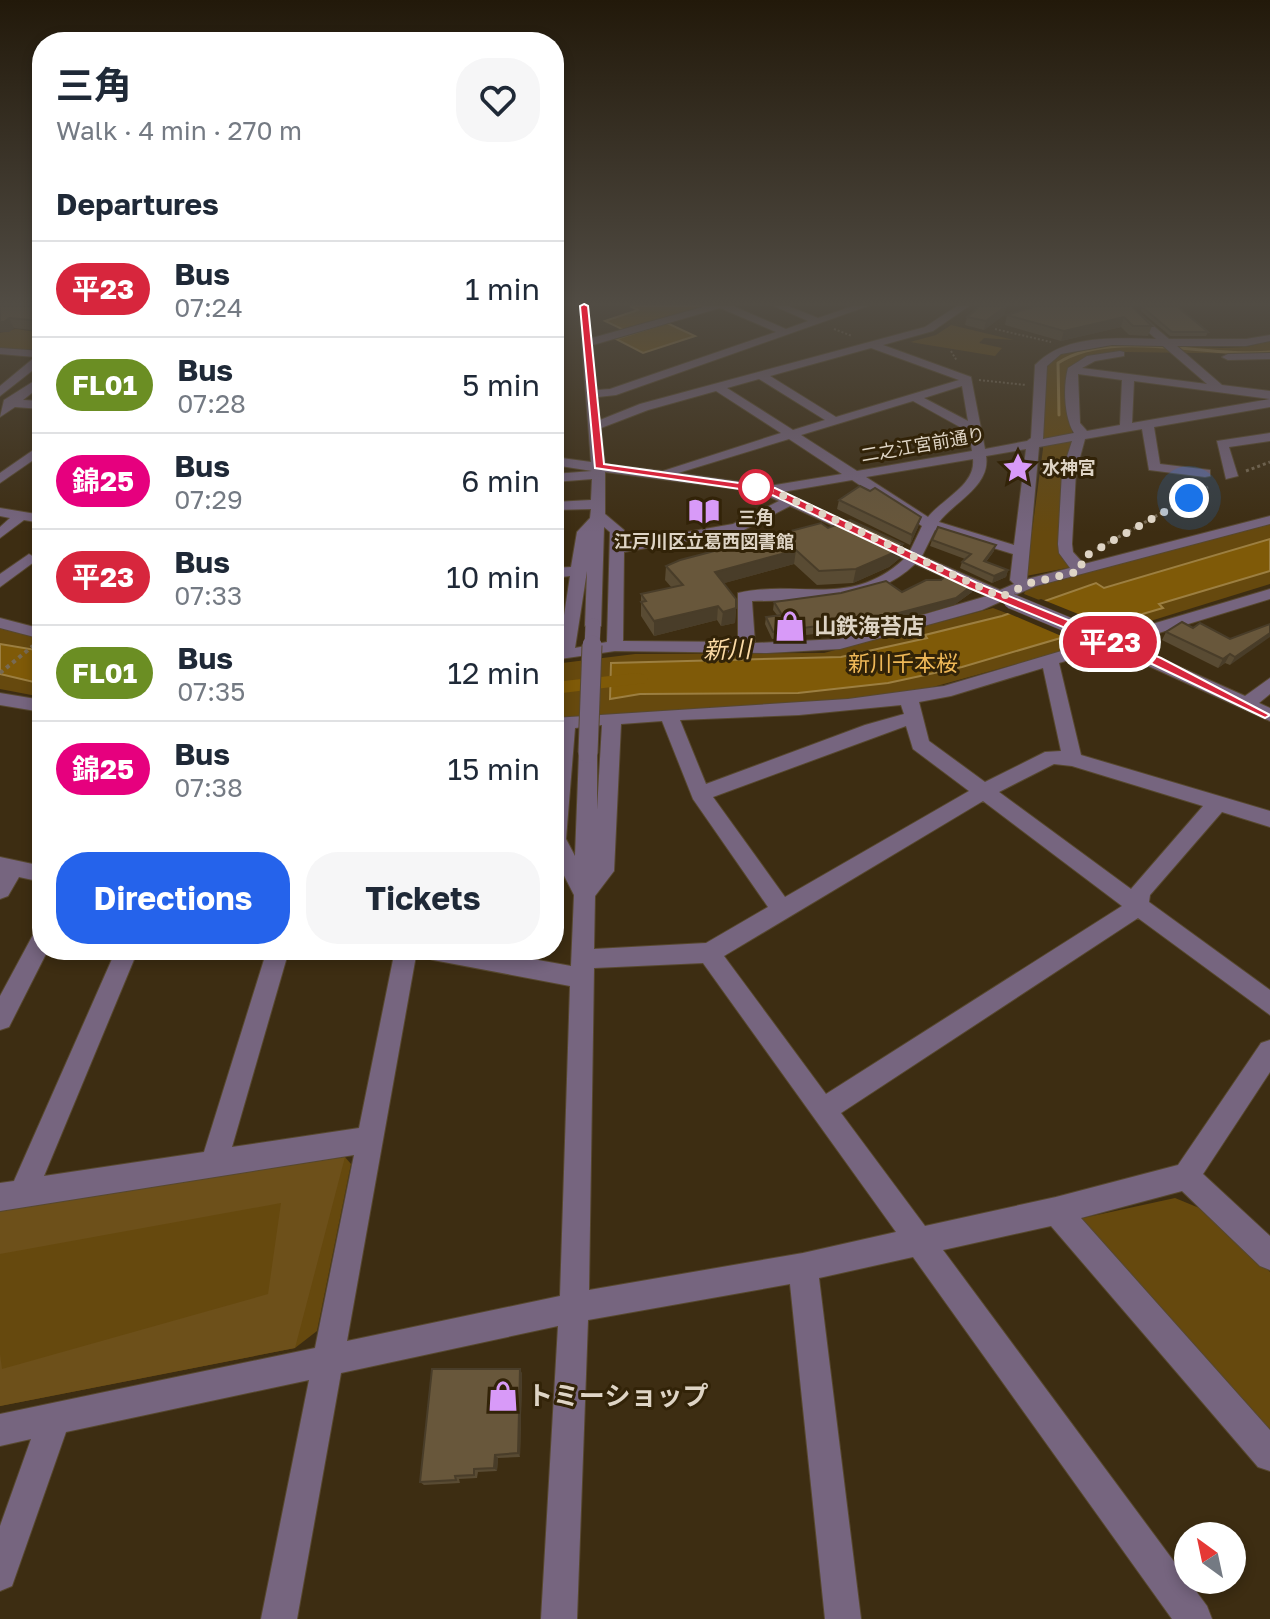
<!DOCTYPE html>
<html lang="en">
<head>
<meta charset="utf-8">
<style>
	:root { --surface:#fff; --page:#f6f6f7; --text:#1f2937; --muted:#747a83; --line:#e0e1e3; --accent:#2563eb }
	body { margin:0; font-family:"Golos Text","Noto Sans JP",sans-serif; background:var(--page); color:var(--text); height:100vh; display:flex; flex-direction:column; font-size:30px; white-space:nowrap }
	* { box-sizing:border-box; margin:0 }
	p { font-size:26px; color:var(--muted) }
	.icon { flex:none; width:44px; height:44px; fill:none; stroke:currentColor; stroke-width:2; stroke-linecap:round; stroke-linejoin:round }
	.map { position:relative; flex:1; overflow:hidden }
	.panel { position:absolute; left:32px; top:32px; width:532px; height:928px; display:flex; flex-direction:column; background:var(--surface); border-radius:32px; box-shadow:0 4px 12px #0003 }
	.panel>* { flex:none }
	.badge { padding:0 16px; border-radius:26px; font-size:28px; line-height:52px }
	.needle { width:52px; rotate:327deg }
	.buttons { position:absolute; left:1174px; top:1522px; display:grid; gap:16px }
	.buttons a { display:grid; place-items:center; width:72px; height:72px; border-radius:50%; background:var(--surface); box-shadow:0 4px 12px #0003; font-size:40px }
	.you { position:absolute; width:40px; height:40px; margin:-20px; border:6px solid #fff; border-radius:50%; background:#1a73e8; box-shadow:0 0 0 12px #1a73e833 }
	.map>.badge { position:absolute; translate:-50% -50%; box-shadow:0 0 0 4px #fff }
	h2 { padding:0 24px; font-size:30px; line-height:72px }
	.round { display:grid; place-items:center; flex:none; width:84px; height:84px; border-radius:32px; background:var(--page) }
	.headline { display:flex; align-items:center; justify-content:space-between; height:136px; padding:0 24px }
	h1 { font-size:38px; font-weight:700; line-height:60px }
	.cta { display:flex; gap:16px; margin-top:auto; padding:16px 24px }
	.cta a { flex:1; height:92px; border-radius:32px; background:var(--accent); color:#fff; font-size:32px; font-weight:700; line-height:92px; text-align:center }
	.cta a+a { background:var(--page); color:var(--text) }
	ul { padding:0; list-style:none }
	li { display:flex; align-items:center; gap:24px; height:96px; padding:0 24px; border-top:2px solid var(--line) }
	li div { flex:1 }
	li b { display:block; font-size:30px }
	li em { font-style:normal }
	li .badge { min-width:88px; font-weight:700; text-align:center }
	.map>svg:first-child { display:block }
</style>
</head>
<body>
<div class="map">
<svg width="1270" height="1619" viewBox="0 0 1270 1619">
	<rect width="100%" height="100%" fill="#3d2d12"/>
	<!-- green -->
	<g fill="#66490e">
		<polygon points="951,325 1014,340 984,338 979,343 1002,348 995,356 910,342 936,335"/>
		<polygon points="16,329 42,333 42,349 0,349 0,333"/>
		<polygon points="1270,341 1270,354 1123,352 1072,366 1072,444 1058,551 1072,567 1026,576 1043,449 1043,387 1047,366 1059,353 1118,344 1222,348 1247,347"/>
		<polygon points="1270,521 1270,584 1118,631 1024,594 1027,587"/>
		<polygon points="993,608 1089,644 904,695 554,723 554,664 635,654 824,653"/>
		<polygon points="0,628 42,639 42,697 0,689"/>
		<polygon points="345,1157 351,1164 317,1331 295,1348 0,1406 0,1210"/>
		<polygon points="1175,1198 1209,1212 1270,1272 1270,1441 1074,1220"/>
	</g>
	<!-- forest -->
	<polygon fill="#6d501a" points="345,1157 295,1348 0,1406 0,1354 2,1369 268,1294 281,1203 0,1254 0,1210"/>
	<!-- water -->
	<g fill="#7f5a08" stroke="#9c7f41" stroke-width="2">
		<polygon points="630,306 712,306 628,332 605,321 638,310"/>
		<polygon points="667,323 695,336 643,353 616,339"/>
		<polygon points="1270,539 1270,571 1159,604 1163,608 962,667 888,683 798,693 640,694 610,699 611,663 841,657 927,638 925,635 1002,616 1096,583 1104,588"/>
		<polygon points="0,644 42,651 42,689 35,687 34,682 0,674"/>
	</g>
	<!-- pier -->
	<polygon fill="#3d2d12" points="1041,599 1108,626 1066,638 1003,611"/>
	<g fill="none" stroke-linecap="round" stroke-linejoin="round">
		<!-- stream -->
		<path stroke="#9c7f41" stroke-width="3" d="M1059 415 1058 363C1112 328 1207 358 1270 352"/>
		<!-- canal -->
		<polygon fill="#7f5a08" fill-rule="evenodd" points="638,673 645,675 648,679 645,683 554,694 554,682"/>
		<defs>
			<g id="minor">
				<path d="M579 306H589L592 338 706 306H733L786 329 808 321 774 306H788L818 318 853 306H868L616 395 598 397 600 420 640 404 925 327 957 306H969L933 331 883 345 971 377 985 449 1027 441 1031 438 1035 365C1065 334 1116 338 1156 339L1119 306H1130L1169 339H1246L1270 335V341L1246 346H1177L1222 385 1270 391V399L1134 381 1132 423 1270 399V407L1154 427 1160 464 1210 470V476L1205 477 1149 470 1142 429 1085 439 1076 472 1072 544 1073 552 1084 564 1270 516V524L1036 586 1013 596V602H1000L982 610 840 649 767 653 615 651 560 659 558 655 570 576 554 578V568L571 567 577 532 590 518 591 509 554 510V502L591 500 592 479 554 482V474L592 471 554 465V457L591 462ZM720 308 776 332 610 389 597 390 593 345ZM1112 345 1163 346 1207 384 1082 368 1095 361 1124 356V352L1120 351 1087 356 1068 368C1063 386 1064 417 1074 433L1043 439 1047 366 1061 354ZM871 348 959 380 836 417 770 376ZM1078 374 1122 380 1120 425 1087 431 1080 423ZM759 379 825 420 793 430 727 388ZM962 386 968 421 924 398ZM716 391 781 433 663 471 605 464 601 428 648 410ZM913 401 969 432 972 451 857 471 801 435ZM789 439 842 474 769 486 678 473ZM1072 441 1062 472 1058 544 1059 553 1070 568 1027 579 1039 447ZM1026 449 1014 545 939 522C954 502 991 486 986 456ZM973 459C976 485 942 499 928 517L866 477ZM605 472 759 492 779 501 733 524 624 543V530L605 514ZM852 480 922 526 910 551 896 549V555L904 559C850 609 799 579 738 593V642L623 641 624 552 742 531 790 506 860 538H870V532L782 492ZM604 527 610 532 607 642 575 648 587 571 585 626 593 631 601 626ZM935 530 1013 554 1010 580 1014 584 1000 590 922 556ZM915 564 987 596 840 639 755 643 752 601C809 600 871 606 915 564Z"/>
				<polygon points="0,348 42,351 42,363 0,396 0,386 35,357 0,354"/>
				<polygon points="1270,353 1270,359 1228,360 1222,357 1228,354"/>
				<polygon points="42,376 42,385 23,400 42,401 42,409 15,407 0,417 4,400"/>
				<polygon points="1270,433 1270,441 1229,447 1238,476 1226,479 1217,441"/>
				<polygon points="42,444 42,454 0,483 0,473"/>
				<polygon points="0,508 42,515 42,523 24,520 0,538 0,527 10,518 0,516"/>
				<polygon points="29,554 37,559 34,562 0,587 0,574"/>
				<path d="M1270 589V599L1126 643 1245 696 1270 678V694L1259 703 1270 708V721L1109 648 1059 663 1081 755 1270 811V827L1222 812 1150 895 1149 902 1270 990V1015L1138 918 841 1113 925 1226 1056 1197 1178 1165 1261 1043 1270 1040V1072L1203 1174 1270 1236V1270L1260 1266 1182 1191 1081 1218 1270 1430V1471L1258 1467 1051 1226 943 1250 1207 1606 1212 1619H1172L913 1257 819 1278 861 1619H825L790 1284 588 1320 577 1619H541L558 1326 341 1373 297 1619H261L309 1380 66 1432 12 1586 0 1591V1526L31 1439 0 1446V1414L315 1348 354 1155 0 1211V1183L14 1181 116 950H138L44 1176 204 1152 267 950H289L232 1147 359 1128 395 950H417L347 1341 560 1296 570 986 433 960 425 957 422 950H484L571 966 574 895 554 856V718L848 699 944 686ZM1043 668 1061 751 1045 752 985 782 929 741 919 702 951 696ZM901 705 904 714 865 725 706 784 680 720 799 715ZM662 721 693 799 768 907 706 943 594 949 595 896 614 871 621 724ZM602 725 597 810V753L588 746 579 753 575 856 566 839 575 728ZM906 726 913 749 969 791 785 897 713 797ZM1054 764 1072 766 1203 806 1131 889 999 792ZM983 801 1122 906 826 1094 724 956ZM703 963 896 1232 803 1253 589 1290 594 968Z"/>
				<polygon points="0,618 42,629 42,639 0,628"/>
				<polygon points="0,693 42,700 42,712 0,705"/>
				<polygon points="0,857 42,866 42,882 19,877 8,896 0,899"/>
				<polygon points="42,931 42,950 48,950 9,1027 0,1030 0,996 34,933"/>
			</g>
		</defs>
		<!-- minor casing -->
		<use href="#minor" stroke="#57482f" stroke-width="2"/>
		<!-- path-far2 -->
		<g stroke="#786a53" stroke-width="2" stroke-dasharray="2 2" stroke-linecap="butt">
			<polyline points="834,329 852,336"/>
			<polyline points="995,329 1051,342"/>
			<polyline points="951,351 957,361"/>
			<polyline points="979,380 1026,385"/>
		</g>
		<!-- path-far1 -->
		<g stroke="#786a53" stroke-width="3" stroke-dasharray="3 3" stroke-linecap="butt">
			<polyline points="1246,471 1270,462"/>
			<polyline points="1097,549 1208,487"/>
		</g>
		<!-- path -->
		<polyline stroke="#786a53" stroke-width="4" stroke-dasharray="4 4" stroke-linecap="butt" points="0,673 33,646"/>
		<!-- minor -->
		<use href="#minor" fill="#76657f" fill-rule="evenodd"/>
		<defs>
			<g id="minor-bridge-far1">
				<polyline points="1011,601 1100,638"/>
				<polyline points="592,647 593,626"/>
			</g>
			<polyline id="minor-bridge" points="588,753 592,645"/>
		</defs>
		<!-- minor-bridge-far1 casing -->
		<use href="#minor-bridge-far1" stroke="#57482f" stroke-width="16" stroke-linecap="butt"/>
		<!-- minor-bridge casing -->
		<use href="#minor-bridge" stroke="#57482f" stroke-width="21" stroke-linecap="butt"/>
		<!-- minor-bridge-far1 -->
		<use href="#minor-bridge-far1" stroke="#76657f" stroke-width="15"/>
		<!-- minor-bridge -->
		<use href="#minor-bridge" stroke="#76657f" stroke-width="19"/>
	</g>
	<!-- wall -->
	<g fill="#594b33">
		<polygon points="0,306 42,306 42,331 14,328 9,332 0,332"/>
		<polygon points="1006,306 1004,315 984,330 965,325 967,317"/>
		<polygon points="1131,306 1152,326 1148,336 1129,335 1121,327 1061,341 1005,325 1007,315"/>
		<polygon points="1142,307 1208,332 1206,336 1170,336 1141,311"/>
		<polygon points="839,500 921,517 918,527 910,545 837,509"/>
		<polygon points="828,528 900,558 889,567 853,583 817,585 794,564 724,583 736,608 735,623 721,626 717,620 654,636 641,616 641,594 672,588 665,580 666,566"/>
		<polygon points="932,540 994,551 986,562 1008,570 1006,577 992,583 960,568 962,562 965,559 930,546"/>
		<polygon points="941,580 972,592 954,605 840,636 826,637 823,633 772,639 765,624 766,617 777,615 773,610 774,602 902,592"/>
		<polygon points="1270,624 1230,665 1225,663 1218,668 1162,640 1166,632 1193,628 1230,639"/>
		<polygon points="520,1369 522,1374 520,1457 498,1458 497,1471 478,1472 477,1478 459,1479 460,1483 424,1485 420,1482"/>
	</g>
	<!-- shaded-wall -->
	<g fill="#493d29">
		<polygon points="1006,306 1004,315 984,330 986,321"/>
		<polygon points="1124,317 1121,327 1061,341 1064,331"/>
		<polygon points="9,318 14,328 9,332 0,332 0,322"/>
		<polygon points="921,517 918,527 910,545 912,535"/>
		<polygon points="903,544 900,558 889,567 853,583 856,569"/>
		<polygon points="996,545 994,551 982,567 984,561"/>
		<polygon points="796,550 794,564 714,586 715,572"/>
		<polygon points="1008,570 1006,577 992,583 994,576"/>
		<polygon points="974,584 972,592 954,605 840,636 841,628"/>
		<polygon points="718,606 717,620 654,636 654,621"/>
		<polygon points="736,608 735,623 721,626 723,612"/>
		<polygon points="1270,633 1270,637 1230,665 1235,657"/>
		<polygon points="1230,654 1225,663 1218,668 1223,659"/>
		<polygon points="520,1369 522,1374 520,1457 518,1453"/>
		<polygon points="495,1455 498,1458 497,1471 494,1468"/>
	</g>
	<!-- building -->
	<g fill="#68573b" stroke="#493d29" stroke-width="2">
		<polygon points="0,306 42,306 42,321 9,318 4,322 0,322"/>
		<polygon points="980,306 1006,306 986,321 967,317"/>
		<polygon points="1036,306 1131,306 1152,326 1133,326 1124,317 1064,331 1007,315"/>
		<polygon points="1142,307 1178,307 1208,332 1172,332"/>
		<polygon points="860,486 870,491 875,488 921,517 912,535 839,500"/>
		<polygon points="850,520 903,544 893,553 856,569 819,571 796,550 715,572 736,599 736,608 723,612 718,606 654,621 641,602 646,601 641,594 683,585 666,566 680,560 821,523 828,528"/>
		<polygon points="938,527 996,545 984,561 1008,570 994,576 962,562 971,554 932,540"/>
		<polygon points="949,573 974,584 956,598 841,628 828,629 825,625 773,632 766,617 782,615 774,602 841,593 886,581 902,592 926,580 941,580"/>
		<polygon points="1182,622 1193,628 1200,623 1230,639 1270,624 1270,633 1235,657 1230,654 1223,659 1166,632"/>
		<polygon points="432,1369 520,1369 518,1453 495,1455 494,1468 474,1469 474,1475 455,1476 456,1480 420,1482"/>
	</g>
	<!-- sky -->
	<linearGradient id="sky" x2="0" y2="1"><stop stop-color="#22190a"/><stop offset="0.57" stop-color="#514c44"/><stop offset="1" stop-color="#514c44" stop-opacity="0"/></linearGradient>
	<rect width="1270" height="533" fill="url(#sky)"/>
	<!-- line -->
	<polygon fill="#d7263d" stroke="#fff" stroke-width="2" points="584,304 588,306 604,464 775,488 977,583 1161,658 1270,715 1265,718 1152,664 969,588 768,493 595,468 580,306"/>
	<g fill="none" stroke-linecap="round" stroke-linejoin="round">
		<!-- walk -->
		<polyline stroke="#ded4c5" stroke-width="8" stroke-dasharray="0 14.4" points="756,487 771,490 1001,597 1030,583 1081,571 1082,558 1189,498"/>
	</g>
	<!-- icons -->
	<defs>
		<symbol id="sight-bare" viewBox="-9 -9 18 18"><path d="M0-6L1.8-2.2L6-1.7L2.9 1.2L3.7 5.4L0 3.3L-3.7 5.4L-2.9 1.2L-6-1.7L-1.8-2.2Z" fill="#d89af8" stroke="#322308" stroke-width="2.5" paint-order="stroke"/></symbol>
		<symbol id="library-bare" viewBox="-9 -9 18 18"><path d="M-6-4Q-3-5.5-.7-3.5V5Q-3 3-6 4ZM6-4Q3-5.5 .7-3.5V5Q3 3 6 4Z" fill="#d89af8" stroke="#322308" stroke-width="2.5" paint-order="stroke"/></symbol>
		<symbol id="shop-bare" viewBox="-9 -9 18 18"><path d="M-5-2.5h2.3a2.7 3.5 0 0 1 5.4 0H5L5.5 6h-11ZM-1.5-2.5h3a1.5 2.3 0 0 0-3 0Z" fill="#d89af8" stroke="#322308" stroke-width="2.5" paint-order="stroke"/></symbol>
	</defs>
	<g fill-rule="evenodd">
		<use href="#sight-bare" x="996" y="446" width="44" height="44"/>
		<use href="#library-bare" x="682" y="489" width="44" height="44"/>
		<use href="#shop-bare" x="768" y="604" width="44" height="44"/>
		<use href="#shop-bare" x="481" y="1374" width="44" height="44"/>
	</g>
	<!-- markers -->
	<circle fill="#fff" stroke="#d7263d" stroke-width="4" cx="756" cy="487" r="16"/>
	<g text-anchor="middle" stroke-width="6" stroke-linejoin="round" paint-order="stroke">
		<!-- far-street labels -->
		<g font-size="18" fill="#ded4c5" stroke="#322308">
			<text transform="translate(923 445) rotate(-10)" y="6">二之江宮前通り</text>
		</g>
		<!-- far-poi labels -->
		<g font-size="18" font-weight="bold" fill="#ded4c5" stroke="#322308" text-anchor="start">
			<text x="1042" y="474">水神宮</text>
			<text x="704" y="548" text-anchor="middle">江戸川区立葛西図書館</text>
		</g>
		<!-- far-stop labels -->
		<g font-size="18" font-weight="bold" fill="#ded4c5" stroke="#322308">
			<text x="756" y="524">三角</text>
		</g>
		<!-- poi labels -->
		<g font-size="22" font-weight="bold" fill="#ded4c5" stroke="#322308" text-anchor="start">
			<text x="814" y="634">山鉄海苔店</text>
		</g>
		<!-- park labels -->
		<g font-size="22" fill="#efb858" stroke="#322308">
			<text x="903" y="671">新川千本桜</text>
		</g>
		<!-- water labels -->
		<g font-size="24" font-style="italic" fill="#fcdba6" stroke="#322308">
			<text transform="translate(727 650) rotate(-2)" y="8">新川</text>
		</g>
		<!-- near-poi labels -->
		<g font-size="26" font-weight="bold" fill="#ded4c5" stroke="#322308" text-anchor="start">
			<text x="527" y="1405">トミーショップ</text>
		</g>
	</g>
</svg>
<div class="buttons">
<a><svg class="needle" viewBox="-14 -14 28 28"><path d="M0-13l5 13h-10z" fill="#e53935"/><path d="M0 13l5-13h-10z" fill="#747a83"/></svg></a>
</div>
<div class="you" style="left:1189px;top:498px"></div>
<b class="badge" style="left:1110px;top:642px;background:#d7263d;color:#fff">平23</b>
<section class="panel">
<div class="headline"><div><h1>三角</h1><p>Walk · 4 min · 270 m</p></div><a class="round"><svg class="icon" aria-label="heart" viewBox="0 0 24 24"><path d="M12 20l-8-8c-3-5 5-10 8-4 3-6 11-1 8 4z"/></svg></a></div>
<h2>Departures</h2>
<ul>
<li><span class="badge" style="background:#d7263d;color:#fff">平23</span><div><b>Bus</b><p>07:24</p></div><em>1 min</em></li>
<li><span class="badge" style="background:#6b8e23;color:#fff">FL01</span><div><b>Bus</b><p>07:28</p></div><em>5 min</em></li>
<li><span class="badge" style="background:#e6007e;color:#fff">錦25</span><div><b>Bus</b><p>07:29</p></div><em>6 min</em></li>
<li><span class="badge" style="background:#d7263d;color:#fff">平23</span><div><b>Bus</b><p>07:33</p></div><em>10 min</em></li>
<li><span class="badge" style="background:#6b8e23;color:#fff">FL01</span><div><b>Bus</b><p>07:35</p></div><em>12 min</em></li>
<li><span class="badge" style="background:#e6007e;color:#fff">錦25</span><div><b>Bus</b><p>07:38</p></div><em>15 min</em></li>
</ul>
<div class="cta"><a>Directions</a><a>Tickets</a></div>
</section>
</div>
</body>
</html>
